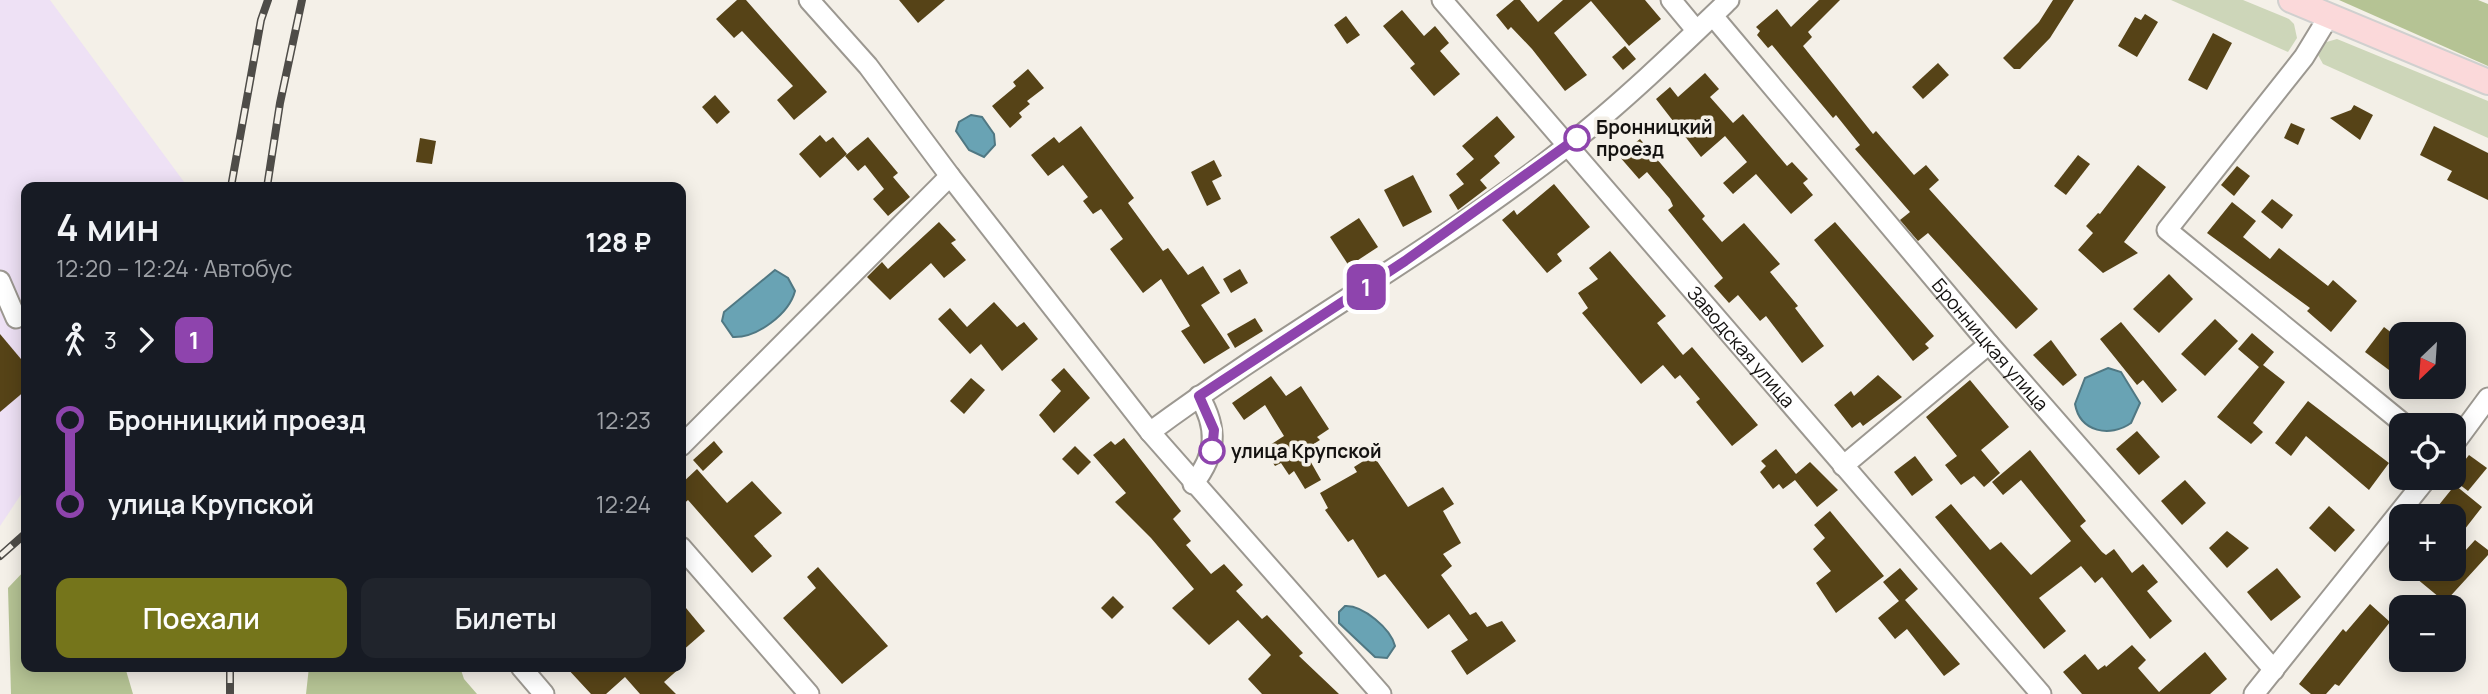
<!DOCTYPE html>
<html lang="ru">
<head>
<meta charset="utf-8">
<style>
	:root { --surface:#171b24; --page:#20242c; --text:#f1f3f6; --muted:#9ea1a6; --accent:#75751b }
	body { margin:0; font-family:Manrope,sans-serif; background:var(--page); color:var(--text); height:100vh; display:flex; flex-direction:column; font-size:26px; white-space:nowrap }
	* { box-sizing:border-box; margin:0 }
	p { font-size:23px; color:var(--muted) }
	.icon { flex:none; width:38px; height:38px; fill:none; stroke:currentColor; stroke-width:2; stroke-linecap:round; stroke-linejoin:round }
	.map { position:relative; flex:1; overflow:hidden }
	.drawer { position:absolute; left:21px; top:182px; width:665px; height:490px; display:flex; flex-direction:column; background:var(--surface); border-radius:14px; box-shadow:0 4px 18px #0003 }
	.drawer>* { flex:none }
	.badge { padding:0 14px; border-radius:10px; font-size:24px; line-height:46px }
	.needle { width:46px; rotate:205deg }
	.controls { position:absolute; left:2389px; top:322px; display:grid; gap:14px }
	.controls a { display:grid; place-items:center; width:77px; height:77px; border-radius:14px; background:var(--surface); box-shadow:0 4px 18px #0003; font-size:35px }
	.map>.badge { position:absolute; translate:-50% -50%; box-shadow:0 0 0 4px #fff }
	.legs { display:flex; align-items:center; gap:10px; height:77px; padding:0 35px; font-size:23px }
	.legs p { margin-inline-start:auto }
	.headline { display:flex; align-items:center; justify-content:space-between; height:119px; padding:0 35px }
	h1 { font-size:38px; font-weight:600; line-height:52px }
	.primary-button { display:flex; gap:14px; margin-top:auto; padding:14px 35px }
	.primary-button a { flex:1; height:80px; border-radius:14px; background:var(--accent); color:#fff; font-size:28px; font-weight:600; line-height:80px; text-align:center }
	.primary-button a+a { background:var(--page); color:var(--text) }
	ul { padding:0 35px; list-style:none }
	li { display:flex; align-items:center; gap:24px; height:84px; font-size:26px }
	li i { display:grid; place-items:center; width:10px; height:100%; margin:0 9px; background:currentColor }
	li i::after { content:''; width:18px; height:18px; margin:-9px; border:5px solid; border-radius:50%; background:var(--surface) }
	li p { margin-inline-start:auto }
	li:first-child i { background:linear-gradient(#0000 50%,currentColor 0) }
	li:last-child i { background:linear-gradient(currentColor 50%,#0000 0) }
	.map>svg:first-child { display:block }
</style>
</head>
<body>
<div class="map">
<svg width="2488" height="694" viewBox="0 0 2488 694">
	<rect width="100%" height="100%" fill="#f4f0e8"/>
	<!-- industrial -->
	<polygon fill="#eee1f5" points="0,0 50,0 187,186 26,187 26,487 0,526"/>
	<!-- green -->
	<g fill="#cdd6b9">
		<polygon points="2171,0 2243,0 2289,19 2294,24 2297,38 2288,52"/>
		<polygon points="2337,39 2488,101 2488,138 2323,64 2317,53 2323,43"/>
	</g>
	<!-- forest -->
	<g fill="#b5c394">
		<polygon points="2339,0 2478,0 2488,4 2488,66"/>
		<polygon points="26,569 26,667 125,667 133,694 11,694 8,588"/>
		<polygon points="309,667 460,667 464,679 477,694 306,694"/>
	</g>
	<!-- water -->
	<g fill="#69a3b4" stroke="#507883" stroke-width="2">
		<polygon points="971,115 982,117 994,134 995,145 984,157 969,150 956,131 959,122"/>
		<path d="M775 270 788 278 795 291C789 314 757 338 733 337L722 321 724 312Z"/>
		<path d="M2108 368 2121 372 2140 403 2131 423C2110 438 2080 432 2075 404L2085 378Z"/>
		<path d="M1345 606C1363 605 1391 629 1395 646L1387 658 1375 657 1339 623V612Z"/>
	</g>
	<!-- building -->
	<g fill="#564317">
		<polygon points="737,0 746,0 827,92 794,120 777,100 793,86 742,31 734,38 716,19"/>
		<polygon points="899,0 945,0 918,23"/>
		<polygon points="1514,0 1520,0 1538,22 1563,0 1645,0 1661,19 1629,46 1591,1 1554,33 1587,75 1565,91 1532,49 1511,27 1508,30 1496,15"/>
		<polygon points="1819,0 1840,0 1808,32 1812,37 1803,46 1873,134 1876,131 1914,175 1926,165 1939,180 1929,189 2038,309 2016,329 1928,233 1918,241 1900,220 1910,212 1855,149 1860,145 1836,115 1833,118 1772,45 1768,48 1757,35 1760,31 1756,27 1777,9 1791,27"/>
		<polygon points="2053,0 2074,0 2050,38 2020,69 2014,69 2003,58 2039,22"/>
		<polygon points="1402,10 1424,36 1435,26 1449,43 1440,51 1460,74 1434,96 1410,68 1415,64 1383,26"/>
		<polygon points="2145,14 2158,22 2137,57 2118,46 2135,17 2141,20"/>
		<polygon points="1346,16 1360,35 1347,44 1334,25"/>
		<polygon points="2213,33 2232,43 2207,90 2188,80"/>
		<polygon points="1625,46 1636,59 1623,70 1612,57"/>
		<polygon points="1938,63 1949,75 1923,99 1912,87"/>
		<polygon points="1028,69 1044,88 1027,101 1030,104 1019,113 1022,117 1010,128 992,106 1016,86 1013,82"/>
		<polygon points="1705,73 1719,89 1710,97 1733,123 1743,114 1787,166 1792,162 1808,179 1803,183 1813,195 1791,214 1756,174 1733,194 1723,183 1747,162 1725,136 1701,157 1656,99 1670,87 1678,97"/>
		<polygon points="715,95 730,112 717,124 702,107"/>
		<polygon points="2354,105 2373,115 2360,140 2330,118 2351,110"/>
		<polygon points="1497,116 1515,137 1494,156 1500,163 1480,180 1487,188 1458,210 1449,195 1464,184 1456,174 1474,159 1462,146"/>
		<polygon points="2291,123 2305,129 2298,145 2284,138"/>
		<polygon points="1081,126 1134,198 1128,203 1163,251 1168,248 1188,275 1203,266 1220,293 1201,305 1230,348 1204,364 1181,331 1190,326 1161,279 1143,293 1110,249 1123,239 1101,209 1093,214 1083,201 1088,197 1063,165 1048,176 1031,155 1054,137 1059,143"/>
		<polygon points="2434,126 2488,153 2488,200 2447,180 2452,171 2420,155"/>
		<polygon points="820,135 826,142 833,137 847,154 820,178 799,154"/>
		<polygon points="868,137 898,173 893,177 910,197 888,216 873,199 884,189 865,165 858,171 845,156"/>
		<polygon points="420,138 436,141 432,164 416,162"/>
		<polygon points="1640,139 1705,216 1702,219 1722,242 1744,223 1780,264 1770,272 1798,306 1795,308 1824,346 1802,363 1766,316 1760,321 1738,295 1729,303 1714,286 1723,278 1668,210 1673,206 1670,199 1647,172 1639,179 1619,156"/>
		<polygon points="2078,155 2090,164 2066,195 2054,186"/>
		<polygon points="1214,160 1222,176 1212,181 1221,199 1207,206 1191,172"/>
		<polygon points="2138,165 2166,187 2124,242 2138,253 2103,273 2078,250 2093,233 2086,226 2098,213 2100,214"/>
		<polygon points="2237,166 2250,176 2234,196 2221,185"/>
		<polygon points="1413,175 1432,212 1403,227 1384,190"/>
		<polygon points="1554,184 1590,227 1557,254 1562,261 1547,273 1502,220 1514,210 1517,215"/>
		<polygon points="2272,199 2293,215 2282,229 2261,212"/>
		<polygon points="2232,202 2256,221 2243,237 2270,259 2279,248 2328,286 2333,280 2357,301 2331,332 2307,311 2310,308 2207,233"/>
		<polygon points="1359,218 1378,247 1349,266 1330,237"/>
		<polygon points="939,222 956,240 951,243 966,260 944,278 931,263 890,300 867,277 882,262 888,269"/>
		<polygon points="1835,222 1934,336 1925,344 1929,348 1913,361 1814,240"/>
		<polygon points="1610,251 1666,316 1657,323 1683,355 1692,347 1758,425 1732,446 1696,402 1700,399 1680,375 1675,379 1663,365 1641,384 1582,313 1588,308 1578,293 1598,279 1589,268"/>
		<polygon points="1240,269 1248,283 1231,293 1223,279"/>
		<polygon points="2169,274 2193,299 2159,333 2133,309"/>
		<polygon points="994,302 1017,327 1024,322 1038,339 1002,371 981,344 970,354 938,319 950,308 967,327"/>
		<polygon points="1255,318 1263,331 1235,348 1227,334"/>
		<polygon points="2215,319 2238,341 2205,376 2181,354"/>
		<polygon points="2121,322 2177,390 2162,403 2143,380 2137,385 2100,339"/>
		<polygon points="2384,327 2401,340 2401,379 2365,352"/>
		<polygon points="2252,333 2274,352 2263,365 2285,382 2253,423 2263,432 2251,444 2217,417 2259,367 2238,349"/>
		<polygon points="0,334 26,365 26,390 0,412"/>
		<polygon points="2051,340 2077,375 2063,386 2033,355"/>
		<polygon points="1064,368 1090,398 1054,433 1039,415 1061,391 1051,380"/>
		<polygon points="1878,375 1902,397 1863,426 1860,422 1852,428 1834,405 1851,391 1854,396"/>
		<polygon points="1271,376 1286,396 1301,386 1329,429 1317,437 1320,440 1304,450 1321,480 1305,489 1294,471 1289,475 1281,463 1275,466 1264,449 1284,436 1265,405 1244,420 1232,403"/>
		<polygon points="971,378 985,390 964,414 950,401"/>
		<polygon points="1970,380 2009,427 1981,450 2000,473 1984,487 1974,476 1961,485 1945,465 1957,456 1926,417"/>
		<polygon points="2308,401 2389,463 2369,490 2306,436 2291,456 2275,443"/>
		<polygon points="2137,431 2160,457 2139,475 2116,449"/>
		<polygon points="1124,438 1181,511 1173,519 1191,541 1186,545 1211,574 1224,564 1243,585 1236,591 1262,619 1267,615 1303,653 1299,656 1339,694 1262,694 1248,679 1271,655 1238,620 1209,645 1172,608 1194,589 1151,538 1115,502 1126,493 1093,455 1111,441 1115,445"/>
		<polygon points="714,441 723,452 703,471 693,460"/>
		<polygon points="1075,446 1091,462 1078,475 1062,459"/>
		<polygon points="1776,449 1796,474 1810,462 1838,490 1817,507 1795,480 1783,489 1779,484 1773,489 1760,472 1766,466 1761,461"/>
		<polygon points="2030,450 2086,521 2080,526 2102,552 2106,555 2114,549 2132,573 2143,564 2158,582 2147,591 2172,621 2150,639 2102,577 2095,583 2081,566 2039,598 2066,631 2044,649 1935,517 1951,504 1990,550 2001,542 2031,575 2071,541 2021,480 2003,495 1992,482"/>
		<polygon points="1373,455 1408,507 1443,487 1454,504 1443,511 1461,543 1443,554 1452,566 1441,575 1470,615 1476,612 1487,627 1502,621 1516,641 1467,675 1451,651 1468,640 1449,614 1428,629 1385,574 1378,578 1353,539 1348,542 1325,510 1328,508 1320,493 1357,472 1354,467"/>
		<polygon points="2469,455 2487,468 2468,491 2451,478"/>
		<polygon points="1915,456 1933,480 1912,496 1894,472"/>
		<polygon points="697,469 727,503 752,481 782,513 754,536 772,556 752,573 688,500 681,506 681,484"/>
		<polygon points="2185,480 2206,503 2182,525 2161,501"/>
		<polygon points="2455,485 2482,507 2454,543 2454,516 2430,516"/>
		<polygon points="2329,506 2355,530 2335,552 2309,528"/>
		<polygon points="1830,511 1884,576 1836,613 1816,583 1831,571 1813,549 1825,538 1814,525"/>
		<polygon points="2227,531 2249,548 2227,568 2209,548"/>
		<polygon points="2475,540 2488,550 2488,555 2445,602 2405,569 2441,569 2445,572 2454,569 2454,563"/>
		<polygon points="818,567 888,646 842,684 783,618 816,588 807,577"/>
		<polygon points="1900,568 1918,589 1905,600 1960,664 1944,676 1907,629 1895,639 1878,618 1899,601 1883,582"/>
		<polygon points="2277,568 2301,597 2271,621 2247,592"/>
		<polygon points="1113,596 1124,607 1112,619 1101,608"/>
		<polygon points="681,602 705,631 681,652"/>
		<polygon points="2370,604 2390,622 2339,686 2335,684 2326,694 2311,694 2299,684 2343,629 2346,632"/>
		<polygon points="2132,645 2146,660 2138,668 2159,692 2205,652 2227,679 2210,694 2082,694 2063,672 2085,654 2098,670 2105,665 2106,667"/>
		<polygon points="566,667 681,667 664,682 676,694 640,694 625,677 606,694 591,694"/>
	</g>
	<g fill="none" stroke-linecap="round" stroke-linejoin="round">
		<defs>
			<g id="minor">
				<polyline points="809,0 868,66 950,176 1150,432 1381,694"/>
				<path id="s1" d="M1442 0 2041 694"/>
				<polyline points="1671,0 1696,30"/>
				<path id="s2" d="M1713 16 1989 344 2274 670"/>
				<polyline points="2329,16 2304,57 2167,230 2405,425"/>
				<polyline points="0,281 16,318"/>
				<path d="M1150 432C1285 332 1435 250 1567 146 1622 103 1679 48 1729 0"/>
				<polyline points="2454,444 2488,398"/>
				<polyline points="681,446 950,176"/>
				<polyline points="1843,466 1989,344"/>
				<path d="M1193 484C1217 454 1218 428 1199 396"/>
				<polyline points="681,547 809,694"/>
				<polyline points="521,667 544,694"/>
				<polyline points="2254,694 2427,478"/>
			</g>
			<polyline id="major" points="2291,0 2488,82"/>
		</defs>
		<!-- minor casing -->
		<use href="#minor" stroke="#9c9891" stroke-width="23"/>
		<!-- major casing -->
		<use href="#major" stroke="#d0d0cf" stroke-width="28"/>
		<!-- minor -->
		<use href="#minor" stroke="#fff" stroke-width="19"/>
		<!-- major -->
		<use href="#major" stroke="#fbd9da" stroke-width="24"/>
		<defs>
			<g id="rail">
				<polyline points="231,187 261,20 268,0"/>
				<polyline points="267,187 280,103 302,0"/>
				<polyline points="0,556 26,533"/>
				<polyline points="230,667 230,694"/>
			</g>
		</defs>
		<!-- rail casing -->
		<use href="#rail" stroke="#4e4c48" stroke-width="8"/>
		<!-- rail -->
		<use href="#rail" stroke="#f4f0e8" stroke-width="5" stroke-dasharray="16" stroke-linecap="butt"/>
	</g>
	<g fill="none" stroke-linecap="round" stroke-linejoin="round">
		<defs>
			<polyline id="line-1" points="1212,451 1214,430 1199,396 1405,261 1577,138"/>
		</defs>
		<!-- line-1 casing -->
		<use href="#line-1" stroke="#fff" stroke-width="16"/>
		<!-- line-1 -->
		<use href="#line-1" stroke="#8e44ad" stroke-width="10"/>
	</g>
	<!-- markers -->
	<g fill="#fff" stroke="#8e44ad" stroke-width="3.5">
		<circle cx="1577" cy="138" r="12"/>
		<circle cx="1212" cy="451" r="12"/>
	</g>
	<g text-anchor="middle" stroke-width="7" stroke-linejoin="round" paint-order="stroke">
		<!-- stop labels -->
		<g font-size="19" font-weight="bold" fill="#141210" stroke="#f4f0e8" text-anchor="start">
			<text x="1596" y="134">Бронницкий<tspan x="1596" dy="22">проезд</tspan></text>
			<text x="1231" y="458">улица Крупской</text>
		</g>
		<!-- street labels -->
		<g font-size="19" fill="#141210" stroke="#f4f0e8">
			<text dy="7" stroke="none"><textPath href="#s2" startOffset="430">Бронницкая улица</textPath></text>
			<text dy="7" stroke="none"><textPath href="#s1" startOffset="458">Заводская улица</textPath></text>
		</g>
	</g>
</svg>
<div class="controls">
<a><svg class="needle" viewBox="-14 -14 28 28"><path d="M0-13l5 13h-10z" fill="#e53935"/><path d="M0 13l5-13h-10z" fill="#9ea1a6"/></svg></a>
<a><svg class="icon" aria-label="locate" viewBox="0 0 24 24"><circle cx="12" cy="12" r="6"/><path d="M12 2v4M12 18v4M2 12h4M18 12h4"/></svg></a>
<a>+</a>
<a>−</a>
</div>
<b class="badge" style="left:1366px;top:287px;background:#8e44ad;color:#fff">1</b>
<section class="drawer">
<div class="headline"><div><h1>4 мин</h1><p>12:20 – 12:24 · Автобус</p></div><b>128 ₽</b></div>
<div class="legs"><svg class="icon" aria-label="walk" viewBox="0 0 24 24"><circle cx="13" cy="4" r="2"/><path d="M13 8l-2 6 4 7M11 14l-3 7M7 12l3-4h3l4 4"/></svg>3<svg class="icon" aria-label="forward" viewBox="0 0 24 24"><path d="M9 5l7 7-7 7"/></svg><b class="badge" style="background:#8e44ad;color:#fff">1</b></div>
<ul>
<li><i style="color:#8e44ad"></i><b>Бронницкий проезд</b><p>12:23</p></li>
<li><i style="color:#8e44ad"></i><b>улица Крупской</b><p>12:24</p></li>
</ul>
<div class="primary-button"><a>Поехали</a><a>Билеты</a></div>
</section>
</div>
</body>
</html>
